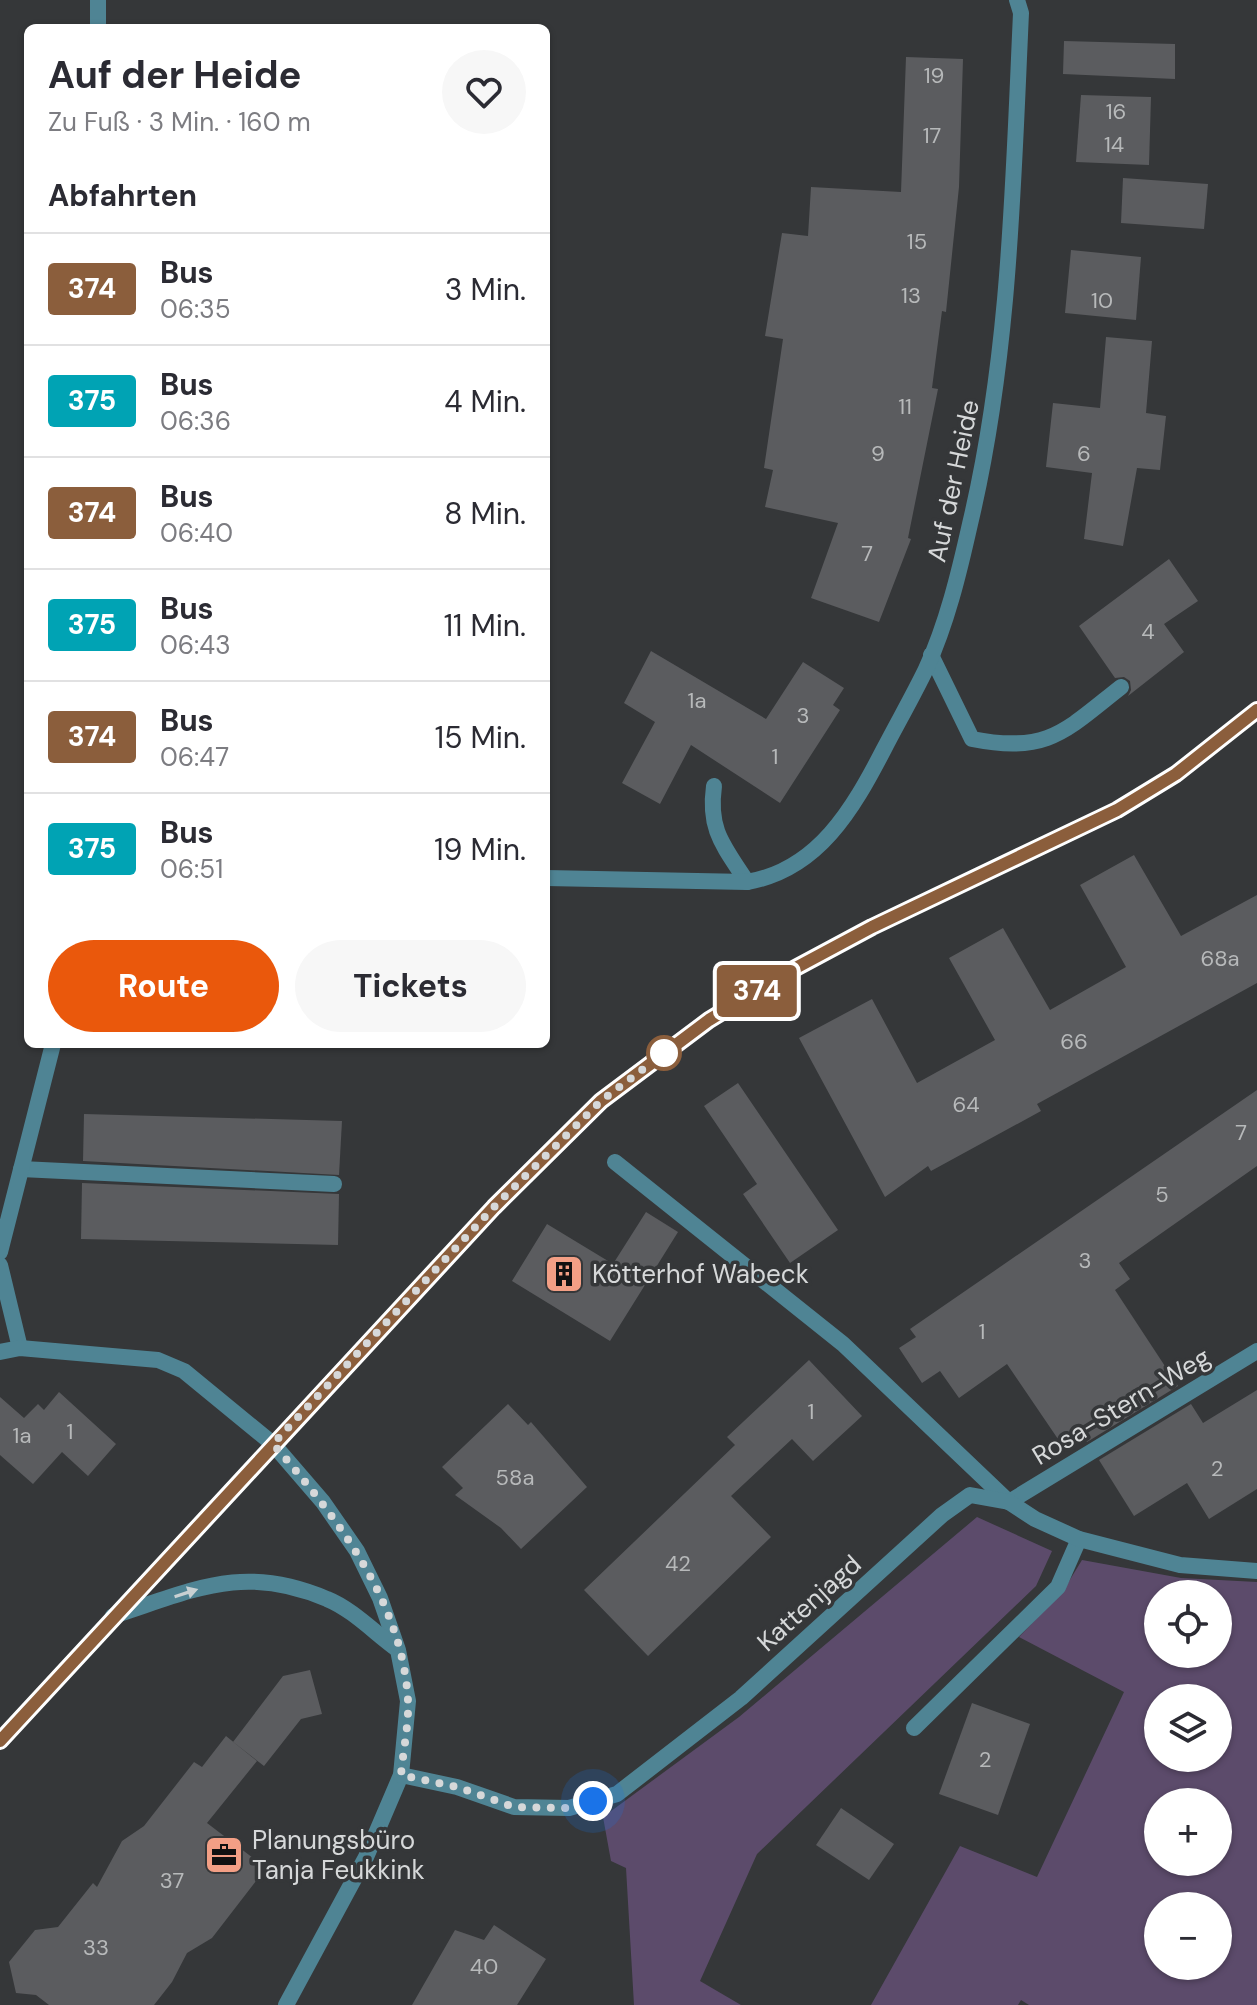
<!DOCTYPE html>
<html lang="de">
<head>
<meta charset="utf-8">
<style>
	:root { --surface:#fff; --page:#f7f7f7; --text:#2b2b33; --muted:#7c7c81; --line:#e1e1e2; --accent:#ea580c }
	body { margin:0; font-family:"DM Sans",sans-serif; background:var(--page); color:var(--text); height:100vh; display:flex; flex-direction:column; font-size:30px; white-space:nowrap }
	* { box-sizing:border-box; margin:0 }
	p { font-size:26px; color:var(--muted) }
	.icon { flex:none; width:44px; height:44px; fill:none; stroke:currentColor; stroke-width:2; stroke-linecap:round; stroke-linejoin:round }
	.map { position:relative; flex:1; overflow:hidden }
	.panel { position:absolute; left:24px; top:24px; width:526px; height:1024px; display:flex; flex-direction:column; background:var(--surface); border-radius:12px; box-shadow:0 2px 6px #0004 }
	.panel>* { flex:none }
	.badge { padding:0 16px; border-radius:6px; font-size:28px; line-height:52px }
	.fabs { position:absolute; left:1144px; top:1580px; display:grid; gap:16px }
	.fabs a { display:grid; place-items:center; width:88px; height:88px; border-radius:50%; background:var(--surface); box-shadow:0 2px 6px #0004; font-size:40px }
	.you { position:absolute; width:40px; height:40px; margin:-20px; border:6px solid #fff; border-radius:50%; background:#1a73e8; box-shadow:0 0 0 12px #1a73e833 }
	.map>.badge { position:absolute; translate:-50% -50%; box-shadow:0 0 0 4px #fff }
	h2 { padding:0 24px; font-size:30px; line-height:72px }
	.round { display:grid; place-items:center; flex:none; width:84px; height:84px; border-radius:42px; background:var(--page) }
	.overview { display:flex; align-items:center; justify-content:space-between; height:136px; padding:0 24px }
	h1 { font-size:38px; font-weight:700; line-height:60px }
	.cta { display:flex; gap:16px; margin-top:auto; padding:16px 24px }
	.cta a { flex:1; height:92px; border-radius:48px; background:var(--accent); color:#fff; font-size:32px; font-weight:700; line-height:92px; text-align:center }
	.cta a+a { background:var(--page); color:var(--text) }
	ul { padding:0; list-style:none }
	li { display:flex; align-items:center; gap:24px; height:112px; padding:0 24px; border-top:2px solid var(--line) }
	li div { flex:1 }
	li b { display:block; font-size:30px }
	li em { font-style:normal }
	li .badge { min-width:88px; font-weight:700; text-align:center }
	.map>svg:first-child { display:block }
</style>
</head>
<body>
<div class="map">
<svg width="1257" height="2005" viewBox="0 0 1257 2005">
	<rect width="100%" height="100%" fill="#353739"/>
	<!-- green -->
	<g fill="#5c4b6b" fill-rule="evenodd">
		<polygon points="977,1517 1052,1551 1036,1586 757,1854 700,1981 741,2005 634,2005 626,1868 611,1861 603,1817 739,1717"/>
		<path d="M1082 1560 1181 1578 1257 1582V2005H1029L1021 2000 1018 2005H871L960 1846 1037 1877 1124 1692 1019 1637 1063 1591ZM1158 1594H1218V1654H1158ZM1158 1698H1218V1758H1158ZM1158 1802H1218V1862H1158ZM1158 1906H1218V1966H1158Z"/>
	</g>
	<!-- building -->
	<g fill="#5b5c5f">
		<polygon points="1064,41 1175,44 1175,79 1063,74"/>
		<polygon points="906,57 963,59 959,187 946,312 942,311 932,388 938,389 908,538 911,539 879,622 811,598 838,523 765,507 773,470 764,468 783,339 765,336 782,233 808,236 811,187 901,192"/>
		<polygon points="1081,95 1151,97 1149,165 1076,162"/>
		<polygon points="1123,178 1208,184 1204,229 1121,223"/>
		<polygon points="1071,250 1141,257 1136,320 1065,313"/>
		<polygon points="1106,337 1152,341 1146,413 1166,416 1160,470 1137,468 1123,546 1084,539 1092,473 1046,467 1053,403 1100,408"/>
		<polygon points="1169,559 1198,601 1164,624 1184,652 1128,696 1131,690 1130,681 1124,677 1115,678 1079,626"/>
		<polygon points="651,651 766,719 803,662 844,688 833,705 840,710 780,803 691,745 660,804 622,783 655,722 624,703"/>
		<polygon points="1134,855 1181,936 1257,895 1257,983 1037,1104 1041,1111 931,1171 928,1166 885,1197 799,1038 872,999 917,1083 995,1040 949,958 1003,928 1050,1010 1126,967 1080,885"/>
		<polygon points="738,1083 838,1230 790,1263 743,1194 757,1184 704,1106"/>
		<polygon points="1257,1090 1257,1166 1119,1263 1130,1279 1115,1290 1178,1386 1087,1442 1079,1429 1060,1442 1007,1364 959,1398 940,1371 922,1383 899,1348 916,1337 910,1329"/>
		<polygon points="84,1114 342,1121 339,1175 83,1161"/>
		<polygon points="82,1183 339,1194 338,1245 81,1239"/>
		<polygon points="646,1212 678,1232 610,1341 512,1281 547,1224 613,1264"/>
		<polygon points="809,1360 862,1416 813,1461 792,1439 731,1496 771,1537 648,1656 584,1590 735,1445 727,1437"/>
		<polygon points="1257,1390 1257,1489 1209,1519 1187,1483 1134,1516 1099,1460 1191,1404 1203,1423"/>
		<polygon points="59,1392 116,1444 88,1476 62,1452 33,1484 0,1455 0,1397 24,1418 38,1404 44,1410"/>
		<polygon points="508,1404 528,1425 531,1422 587,1487 521,1549 501,1528 455,1495 463,1488 442,1467"/>
		<polygon points="310,1670 322,1714 301,1719 264,1766 233,1742 283,1676"/>
		<polygon points="972,1703 1030,1724 998,1815 939,1794"/>
		<polygon points="226,1736 257,1761 207,1823 266,1868 212,1938 187,1953 172,1982 154,2005 49,2005 36,1995 16,1993 9,1962 35,1930 58,1927 93,1883 97,1887 122,1841 144,1826 194,1762 202,1767"/>
		<polygon points="841,1808 894,1844 869,1880 816,1845"/>
		<polygon points="494,1925 546,1959 517,2005 412,2005 455,1930 484,1940"/>
	</g>
	<g fill="none" stroke-linecap="round" stroke-linejoin="round">
		<!-- service -->
		<g stroke="#4f8494" stroke-width="16">
			<path d="M931 655 972 739C1048 754 1065 731 1121 687"/>
			<path d="M714 786C708 830 723 845 747 882"/>
			<polyline points="615,1162 843,1344 1009,1502"/>
			<polyline points="21,1169 334,1184"/>
			<polyline points="914,1728 1058,1587 1079,1539"/>
		</g>
		<!-- minor -->
		<g stroke="#4f8494" stroke-width="16">
			<polyline points="98,0 98,28"/>
			<path d="M546 878 747 882C818 870 853 809 884 749 898 722 913 696 926 669 947 623 959 573 970 524 1010 355 1013 186 1021 13L1017 0"/>
			<polyline points="0,1252 53,1044"/>
			<polyline points="0,1265 20,1348"/>
			<polyline points="0,1352 20,1348 158,1360 184,1371 273,1444 323,1502 357,1551 380,1598 398,1650 408,1701 401,1775 366,1857 286,2005"/>
			<polyline points="1009,1502 1257,1351"/>
			<path d="M113 1616C194 1590 243 1563 327 1599 352 1609 376 1634 397 1649"/>
			<polyline points="401,1775 457,1787 514,1807 569,1808 617,1794 741,1698 942,1515 970,1495 1009,1502 1035,1519 1079,1539 1180,1565 1257,1571"/>
		</g>
		<!-- secondary -->
		<polyline stroke="#56afc8" stroke-width="16" points="0,1741 494,1207 601,1101 709,1020 788,972 872,927 1117,810 1176,774 1257,710"/>
	</g>
	<!-- one-way arrows -->
	<defs><path id="oneway-solid" d="M-6-.8H1V-3.2L6.5 0L1 3.2V.8H-6Z" transform="scale(2)"/></defs>
	<use fill="#c8d0d2" href="#oneway-solid" transform="translate(186 1593) rotate(-18)"/>
	<g fill="none" stroke-linecap="round" stroke-linejoin="round">
		<defs>
			<polyline id="line" points="0,1741 494,1207 601,1101 709,1020 788,972 872,927 1117,810 1176,774 1257,710"/>
		</defs>
		<!-- line casing -->
		<use href="#line" stroke="#fff" stroke-width="18"/>
		<!-- line -->
		<use href="#line" stroke="#8b5e3c" stroke-width="12"/>
		<!-- walk -->
		<path stroke="#d6d8d9" stroke-width="8" stroke-dasharray="0 14.4" d="M593 1801 569 1808 514 1807 457 1787 401 1775C403 1751 409 1725 408 1701 403 1601 335 1515 273 1444L494 1207 601 1101 672 1047 664 1053"/>
	</g>
	<!-- icons -->
	<defs>
		<symbol id="building-square" viewBox="-11 -11 22 22"><rect x="-9" y="-9" width="18" height="18" rx="4" fill="#f39f85" stroke="#353739"/><path d="M-4-6H4V6H1V3H-1V6H-4ZM-2.5-4.3h1.7v1.8h-1.7ZM.8-4.3h1.7v1.8H.8ZM-2.5-1h1.7V.8h-1.7ZM.8-1h1.7V.8H.8Z" fill="#111"/></symbol>
		<symbol id="office-square" viewBox="-11 -11 22 22"><rect x="-9" y="-9" width="18" height="18" rx="4" fill="#f39f85" stroke="#353739"/><path d="M-6-3h4V-5.5h4V-3h4V5H-6ZM-1-4.5V-3h2v-1.5ZM-6 0V1H6V0Z" fill="#111"/></symbol>
	</defs>
	<g fill-rule="evenodd">
		<use href="#building-square" x="542" y="1252" width="44" height="44"/>
		<use href="#office-square" x="202" y="1833" width="44" height="44"/>
	</g>
	<!-- markers -->
	<circle fill="#fff" stroke="#8b5e3c" stroke-width="4" cx="664" cy="1053" r="16"/>
	<g text-anchor="middle" stroke-width="7" stroke-linejoin="round" paint-order="stroke">
		<!-- number labels -->
		<g font-size="22" fill="#b7b9ba">
			<text x="934" y="83">19</text>
			<text x="1116" y="119">16</text>
			<text x="932" y="143">17</text>
			<text x="1114" y="152">14</text>
			<text x="917" y="249">15</text>
			<text x="911" y="303">13</text>
			<text x="1102" y="308">10</text>
			<text x="905" y="414">11</text>
			<text x="878" y="461">9</text>
			<text x="1084" y="461">6</text>
			<text x="867" y="561">7</text>
			<text x="1148" y="639">4</text>
			<text x="697" y="708">1a</text>
			<text x="803" y="723">3</text>
			<text x="775" y="764">1</text>
			<text x="1220" y="966">68a</text>
			<text x="1074" y="1049">66</text>
			<text x="966" y="1112">64</text>
			<text x="1241" y="1140">7</text>
			<text x="1162" y="1202">5</text>
			<text x="1085" y="1268">3</text>
			<text x="982" y="1339">1</text>
			<text x="811" y="1419">1</text>
			<text x="70" y="1439">1</text>
			<text x="22" y="1443">1a</text>
			<text x="1217" y="1476">2</text>
			<text x="515" y="1485">58a</text>
			<text x="678" y="1571">42</text>
			<text x="985" y="1767">2</text>
			<text x="172" y="1888">37</text>
			<text x="96" y="1955">33</text>
			<text x="484" y="1974">40</text>
		</g>
		<!-- street labels -->
		<g font-size="26" fill="#d6d8d9" stroke="#353739">
			<text transform="translate(953 481) rotate(-78)" y="9">Auf der Heide</text>
			<text transform="translate(1121 1406) rotate(-31)" y="9">Rosa-Stern-Weg</text>
			<text transform="translate(809 1603) rotate(-42)" y="9">Kattenjagd</text>
		</g>
		<!-- poi labels -->
		<g font-size="26" fill="#d6d8d9" stroke="#353739" text-anchor="start">
			<text x="592" y="1283">Kötterhof Wabeck</text>
			<text x="252" y="1849">Planungsbüro<tspan x="252" dy="30">Tanja Feukkink</tspan></text>
		</g>
	</g>
</svg>
<div class="fabs">
<a><svg class="icon" aria-label="locate" viewBox="0 0 24 24"><circle cx="12" cy="12" r="6"/><path d="M12 2v4M12 18v4M2 12h4M18 12h4"/></svg></a>
<a><svg class="icon" aria-label="layers" viewBox="0 0 24 24"><path d="M12 4l9 5-9 5-9-5zM3 14l9 5 9-5"/></svg></a>
<a>+</a>
<a>−</a>
</div>
<div class="you" style="left:593px;top:1801px"></div>
<b class="badge" style="left:757px;top:991px;background:#8b5e3c;color:#fff">374</b>
<section class="panel">
<div class="overview"><div><h1>Auf der Heide</h1><p>Zu Fuß · 3 Min. · 160 m</p></div><a class="round"><svg class="icon" aria-label="heart" viewBox="0 0 24 24"><path d="M12 20l-8-8c-3-5 5-10 8-4 3-6 11-1 8 4z"/></svg></a></div>
<h2>Abfahrten</h2>
<ul>
<li><span class="badge" style="background:#8b5e3c;color:#fff">374</span><div><b>Bus</b><p>06:35</p></div><em>3 Min.</em></li>
<li><span class="badge" style="background:#00a3b4;color:#fff">375</span><div><b>Bus</b><p>06:36</p></div><em>4 Min.</em></li>
<li><span class="badge" style="background:#8b5e3c;color:#fff">374</span><div><b>Bus</b><p>06:40</p></div><em>8 Min.</em></li>
<li><span class="badge" style="background:#00a3b4;color:#fff">375</span><div><b>Bus</b><p>06:43</p></div><em>11 Min.</em></li>
<li><span class="badge" style="background:#8b5e3c;color:#fff">374</span><div><b>Bus</b><p>06:47</p></div><em>15 Min.</em></li>
<li><span class="badge" style="background:#00a3b4;color:#fff">375</span><div><b>Bus</b><p>06:51</p></div><em>19 Min.</em></li>
</ul>
<div class="cta"><a>Route</a><a>Tickets</a></div>
</section>
</div>
</body>
</html>
